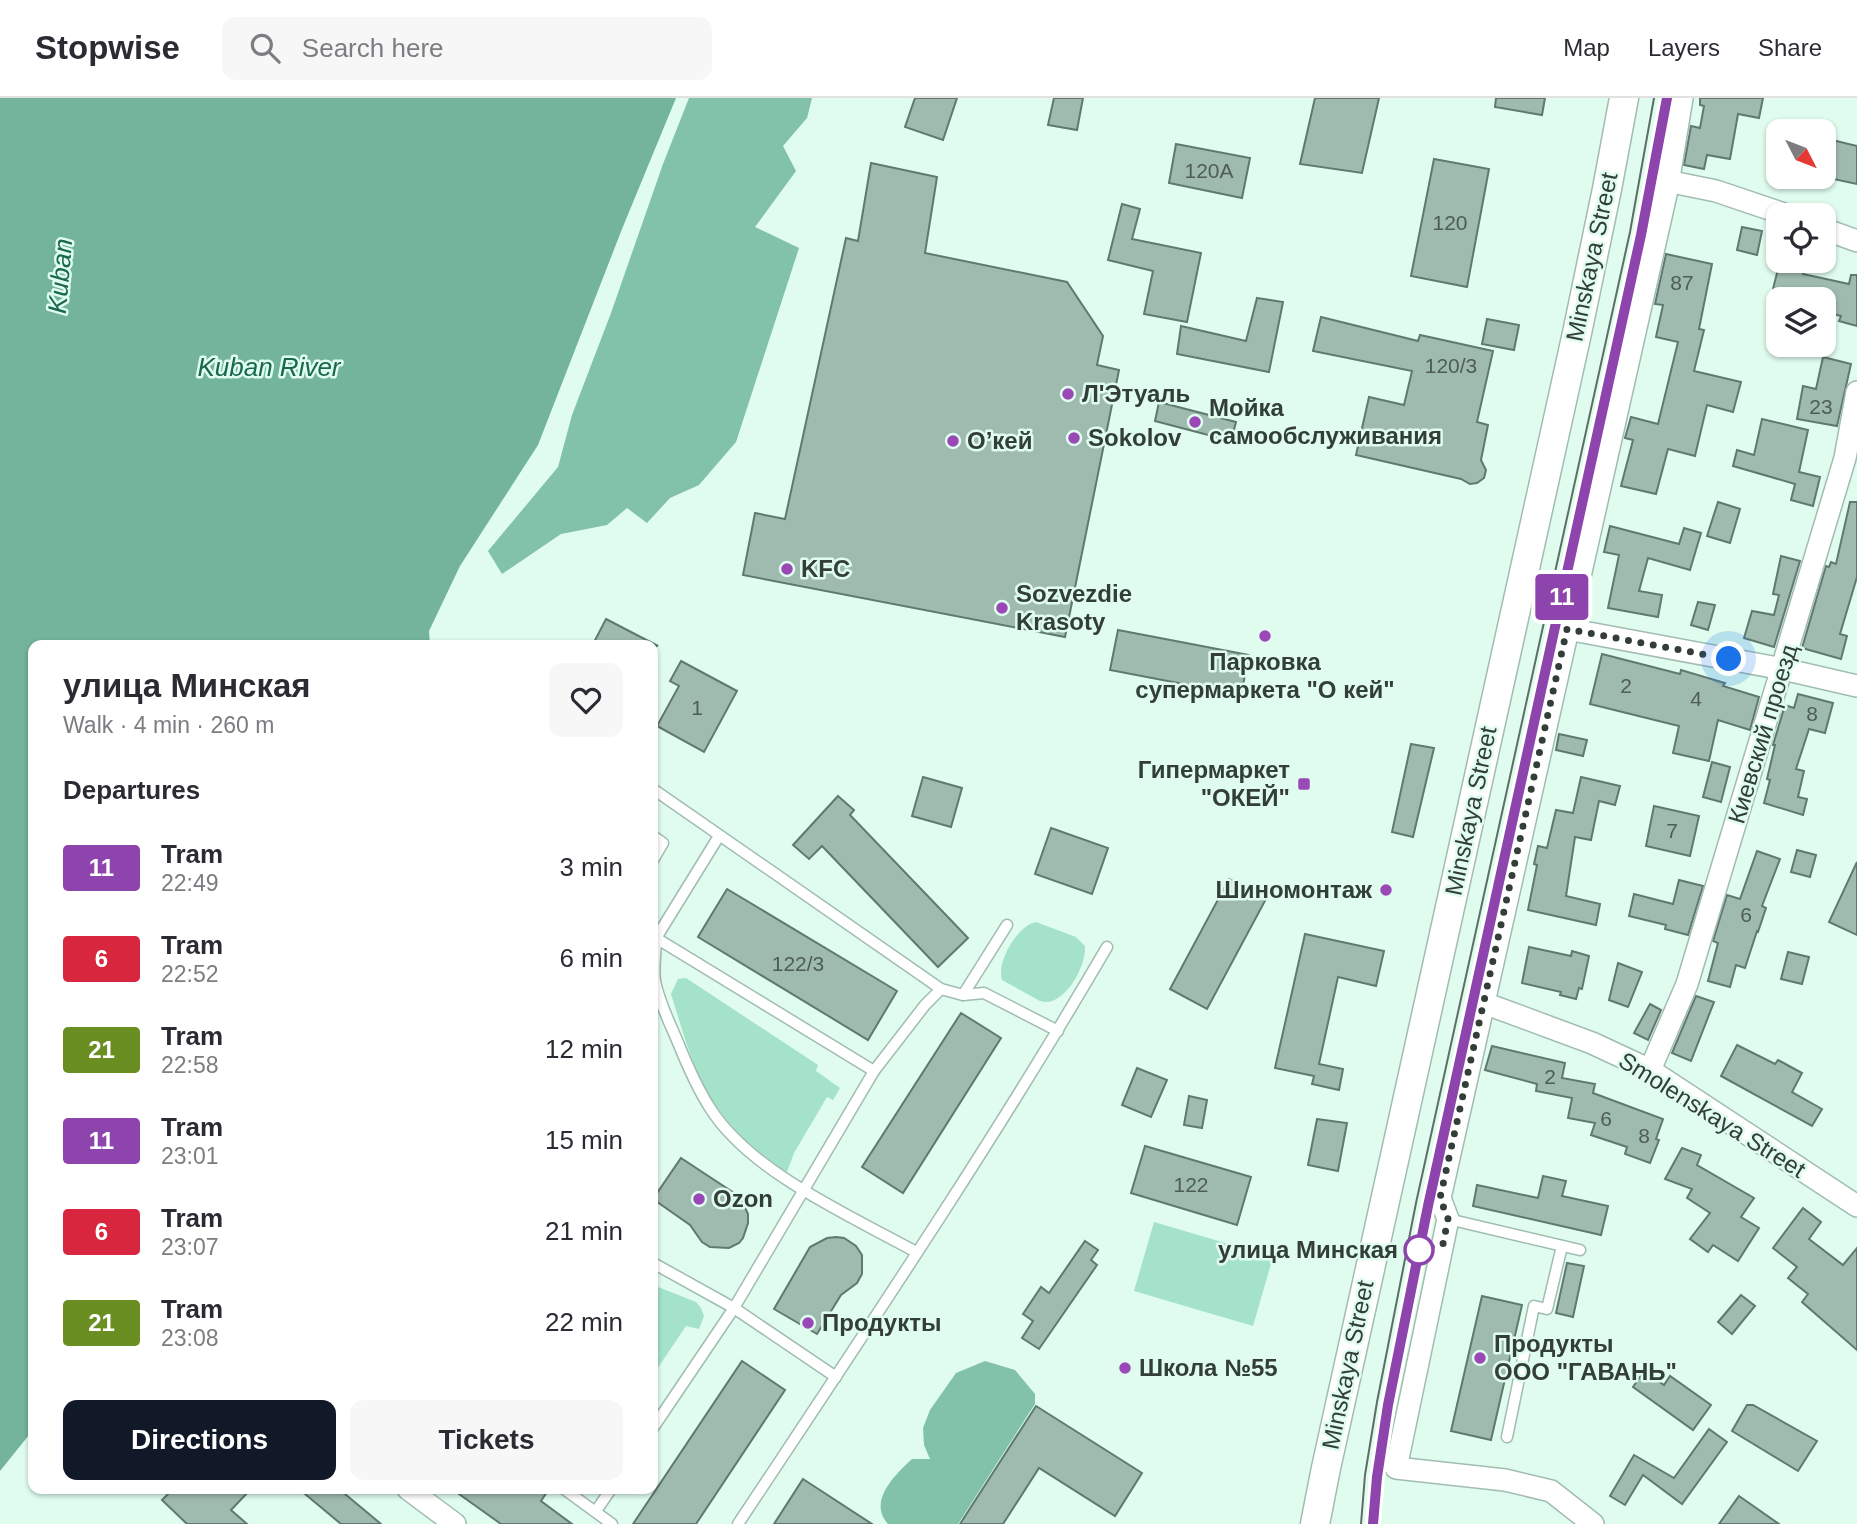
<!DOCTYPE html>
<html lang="en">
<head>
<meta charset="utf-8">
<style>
	:root { --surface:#fff; --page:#f7f7f7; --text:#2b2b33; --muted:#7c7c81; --line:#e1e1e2; --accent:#111827 }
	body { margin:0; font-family:Arial,sans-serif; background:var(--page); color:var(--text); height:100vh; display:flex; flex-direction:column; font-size:26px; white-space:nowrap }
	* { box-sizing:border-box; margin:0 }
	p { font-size:23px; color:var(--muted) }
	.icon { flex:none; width:38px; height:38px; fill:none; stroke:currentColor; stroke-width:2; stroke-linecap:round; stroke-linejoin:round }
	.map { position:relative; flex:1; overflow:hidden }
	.side { position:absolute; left:28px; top:542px; width:630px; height:854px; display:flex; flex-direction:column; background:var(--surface); border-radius:14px; box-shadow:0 2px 5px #0004 }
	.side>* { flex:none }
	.badge { padding:0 14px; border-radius:5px; font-size:24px; line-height:46px }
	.needle { width:46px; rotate:132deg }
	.fabs { position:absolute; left:1766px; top:21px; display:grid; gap:14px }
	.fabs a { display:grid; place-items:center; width:70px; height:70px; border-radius:14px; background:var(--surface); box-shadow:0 2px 5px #0004; font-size:35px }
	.you { position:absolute; width:35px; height:35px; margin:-18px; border:5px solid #fff; border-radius:50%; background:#1a73e8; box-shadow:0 0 0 10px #1a73e833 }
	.map>.badge { position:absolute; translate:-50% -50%; box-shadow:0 0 0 4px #fff }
	h2 { padding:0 35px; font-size:26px; line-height:63px }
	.round { display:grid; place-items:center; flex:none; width:74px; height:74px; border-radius:14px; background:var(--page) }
	.head { display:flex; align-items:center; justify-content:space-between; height:119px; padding:0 35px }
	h1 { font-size:33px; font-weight:700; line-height:52px }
	.button { display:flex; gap:14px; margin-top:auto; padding:14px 35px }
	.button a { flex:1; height:80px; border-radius:14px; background:var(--accent); color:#fff; font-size:28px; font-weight:700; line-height:80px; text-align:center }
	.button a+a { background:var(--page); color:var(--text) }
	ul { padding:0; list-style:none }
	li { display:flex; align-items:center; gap:21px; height:91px; padding:0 35px }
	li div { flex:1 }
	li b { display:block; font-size:26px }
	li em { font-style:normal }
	li .badge { min-width:77px; font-weight:700; text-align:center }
	header { display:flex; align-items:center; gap:42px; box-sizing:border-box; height:98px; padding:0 35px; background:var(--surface); border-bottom:2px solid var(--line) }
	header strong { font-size:33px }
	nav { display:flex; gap:38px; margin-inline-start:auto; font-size:24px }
	.search { width:490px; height:63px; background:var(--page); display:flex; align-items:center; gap:18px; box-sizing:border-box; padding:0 24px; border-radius:14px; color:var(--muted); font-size:26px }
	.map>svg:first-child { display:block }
</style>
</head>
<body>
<header>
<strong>Stopwise</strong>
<div class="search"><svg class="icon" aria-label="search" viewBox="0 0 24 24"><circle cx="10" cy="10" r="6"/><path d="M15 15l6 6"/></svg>Search here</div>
<nav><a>Map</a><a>Layers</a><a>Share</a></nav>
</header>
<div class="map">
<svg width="1857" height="1426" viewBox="0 0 1857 1426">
	<rect width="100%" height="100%" fill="#dffcef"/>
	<!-- green -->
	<g fill="#a4e3c9">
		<path d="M1036 824 1076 839 1085 848C1087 868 1063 911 1040 903L1002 882C996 864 1017 828 1036 824Z"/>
		<path d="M686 880 818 967 816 973 840 990 833 1002 827 999 794 1055 787 1074C758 1062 718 1016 704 988 690 961 680 925 671 896L678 881Z"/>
		<polygon points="1154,1124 1273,1159 1253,1228 1134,1193"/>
		<polygon points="653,1187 696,1204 701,1210 704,1218 699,1231 686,1228 653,1277"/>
	</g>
	<!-- forest -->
	<g fill="#82c2a8">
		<polygon points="689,0 812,0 807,20 783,48 796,73 755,129 799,150 736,344 699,387 670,400 647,425 627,410 607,427 561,436 502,476 488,453 558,369 572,317 611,215 663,66"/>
		<path d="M985 1263 1015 1272 1035 1296V1306L958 1426H888C867 1403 896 1376 912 1361H930L924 1347 923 1330 930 1312 956 1275Z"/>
	</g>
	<!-- water -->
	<polygon fill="#73b49a" points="0,0 676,0 622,131 538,347 460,468 429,533 430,548 33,548 33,1332 0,1373"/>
	<!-- building -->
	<g fill="#9fbbaf" stroke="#5f796e" stroke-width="2">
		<polygon points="915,0 957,0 943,42 905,29"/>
		<polygon points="1054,0 1083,0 1077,32 1048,27"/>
		<polygon points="1315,0 1379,0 1362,75 1300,66"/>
		<polygon points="1496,0 1545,0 1542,17 1495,9"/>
		<polygon points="1700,0 1763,0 1759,20 1738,16 1730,61 1707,57 1704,71 1684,67 1691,28 1700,30 1704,8 1700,7"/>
		<polygon points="1824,40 1857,48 1857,86 1824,79"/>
		<polygon points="1176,46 1250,60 1242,100 1169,85"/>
		<polygon points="1434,61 1489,71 1467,189 1411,178"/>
		<polygon points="871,65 937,79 925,155 1067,184 1103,238 1097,267 1119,272 1065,539 743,477 755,415 785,421 846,140 858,143"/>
		<polygon points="1122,106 1140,111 1132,141 1201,155 1187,224 1144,216 1153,173 1108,162"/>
		<polygon points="1742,129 1762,133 1757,157 1737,152"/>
		<polygon points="1666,156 1712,166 1699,231 1704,232 1694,273 1741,284 1733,314 1707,307 1695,358 1668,351 1656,396 1621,388 1633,342 1625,340 1631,319 1658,326 1678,244 1656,239 1663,207 1655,206"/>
		<polygon points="1780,163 1807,163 1803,176 1849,186 1851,177 1857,177 1857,228 1839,223 1841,218 1824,214 1824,201 1814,201 1773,191"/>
		<polygon points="1257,200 1283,204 1269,274 1177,256 1181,228 1246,243"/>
		<polygon points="1321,219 1418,243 1420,237 1493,253 1477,324 1488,327 1481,362 1486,372 1484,380 1477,385 1470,386 1461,381 1356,357 1369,299 1404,307 1412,273 1313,253"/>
		<polygon points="1487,221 1519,227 1514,252 1482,246"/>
		<polygon points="1823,259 1851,266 1837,328 1797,321 1803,288 1816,291"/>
		<polygon points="1159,304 1236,324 1231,343 1155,323"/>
		<polygon points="1762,321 1808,332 1799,374 1820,379 1813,408 1791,402 1795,386 1733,368 1737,352 1754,357"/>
		<polygon points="1718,404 1740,411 1730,445 1707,438"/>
		<polygon points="1850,404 1857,404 1857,479 1840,536 1847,538 1841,561 1802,550 1826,468 1829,469 1831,464 1836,466"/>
		<polygon points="1610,428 1679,446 1684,430 1701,435 1690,472 1648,460 1639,493 1662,497 1658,519 1608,510 1619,457 1604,454"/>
		<polygon points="1781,458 1800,463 1774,549 1744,540 1752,513 1774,517 1779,497 1773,496"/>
		<polygon points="1698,504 1715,507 1708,532 1691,527"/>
		<polygon points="606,521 658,548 592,548"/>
		<polygon points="1118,532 1249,557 1241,597 1110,572"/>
		<polygon points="1602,556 1680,576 1681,572 1725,585 1723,588 1759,599 1750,632 1718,622 1709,663 1673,655 1679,628 1590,606"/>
		<polygon points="681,563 737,593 704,654 657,628 679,588 670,583"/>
		<polygon points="1798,596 1833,605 1825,635 1809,631 1796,671 1804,673 1798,699 1807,701 1803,717 1764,705 1770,682 1767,681 1775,647 1773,647 1785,607 1794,610"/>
		<polygon points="1559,636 1587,642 1583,658 1556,652"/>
		<polygon points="1411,646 1434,650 1413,739 1392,734"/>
		<polygon points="1712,664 1730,669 1721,704 1703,699"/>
		<polygon points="923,679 962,690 951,729 912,718"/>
		<polygon points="1581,679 1620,688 1615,707 1599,703 1591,742 1575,739 1566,798 1600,806 1596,827 1528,812 1537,767 1534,766 1538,748 1547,750 1556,712 1573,715"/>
		<polygon points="838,698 854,712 850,717 968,840 938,869 822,748 809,761 793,747"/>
		<polygon points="1654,708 1699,718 1690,758 1646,748"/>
		<polygon points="1051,730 1108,750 1092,796 1035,776"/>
		<polygon points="1797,752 1816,757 1810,779 1791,774"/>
		<polygon points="1757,753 1780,761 1762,808 1766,810 1758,834 1757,833 1745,870 1736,867 1730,889 1708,883 1718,845 1713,843 1727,797 1740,801"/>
		<polygon points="1857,764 1857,837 1829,824"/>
		<polygon points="1229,781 1266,801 1207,911 1170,891"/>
		<polygon points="1679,782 1703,788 1688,837 1665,831 1666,827 1629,818 1634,796 1673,806"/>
		<polygon points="727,791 897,893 868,942 698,839"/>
		<polygon points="1305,836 1384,853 1376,888 1338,879 1319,966 1343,971 1339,992 1312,986 1314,978 1275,970"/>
		<polygon points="1529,849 1571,858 1572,853 1589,858 1582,891 1579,890 1576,901 1560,897 1561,894 1522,885"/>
		<polygon points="1788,854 1809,859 1802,886 1781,881"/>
		<polygon points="1618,865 1642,874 1628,909 1609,902"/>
		<polygon points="1696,898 1714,904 1691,963 1672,955"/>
		<polygon points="1650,906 1661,912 1648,942 1634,935"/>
		<polygon points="961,915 1001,940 903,1095 862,1069"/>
		<polygon points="1737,947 1775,966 1778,962 1802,975 1792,994 1822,1011 1812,1028 1721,978"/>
		<polygon points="1492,948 1565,965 1562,980 1595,986 1593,995 1663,1021 1656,1041 1659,1042 1650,1065 1625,1056 1627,1049 1591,1037 1595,1025 1568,1020 1572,1000 1536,993 1537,986 1485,972"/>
		<polygon points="1137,970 1167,982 1151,1019 1122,1007"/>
		<polygon points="1189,998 1207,1002 1202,1030 1184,1027"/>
		<polygon points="1317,1021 1347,1025 1338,1073 1308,1067"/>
		<polygon points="1145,1048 1251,1079 1237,1127 1131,1095"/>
		<polygon points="1682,1050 1701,1057 1697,1067 1754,1100 1741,1119 1759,1130 1738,1163 1713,1147 1708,1154 1690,1141 1710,1115 1687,1100 1692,1091 1665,1081"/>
		<polygon points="681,1060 740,1099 748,1116 748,1125 743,1140 739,1145 729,1150 710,1149 702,1144 690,1127 653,1101"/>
		<polygon points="1543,1078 1566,1083 1562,1098 1608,1108 1601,1137 1473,1108 1477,1087 1538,1100"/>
		<polygon points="1803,1110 1821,1124 1809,1141 1843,1167 1857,1150 1857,1252 1802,1204 1808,1196 1788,1180 1797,1169 1773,1150"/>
		<polygon points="836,1139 844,1140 856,1148 862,1157 862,1176 857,1185 841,1197 817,1236 774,1211 810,1149 827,1140"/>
		<polygon points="1085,1143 1098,1152 1091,1162 1097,1167 1039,1251 1022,1240 1033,1223 1023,1216 1041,1189 1049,1195"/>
		<polygon points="1567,1165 1584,1168 1573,1219 1556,1215"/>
		<polygon points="1741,1197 1755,1208 1732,1236 1718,1224"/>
		<polygon points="1482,1198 1522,1207 1491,1342 1451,1333"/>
		<polygon points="742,1263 785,1292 696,1426 633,1426"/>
		<polygon points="1644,1273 1664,1287 1670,1278 1711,1307 1693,1332 1633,1289"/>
		<polygon points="1747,1307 1753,1307 1817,1343 1798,1373 1732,1333"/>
		<polygon points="1036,1308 1142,1375 1115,1418 1039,1370 1003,1426 960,1426"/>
		<polygon points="1709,1331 1727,1344 1682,1406 1643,1377 1625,1407 1610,1398 1634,1357 1674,1380"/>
		<polygon points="803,1381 872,1426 774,1426"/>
		<polygon points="173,1391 251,1391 231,1412 247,1426 187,1426 162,1402"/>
		<polygon points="299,1391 339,1391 381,1426 341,1426"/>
		<polygon points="452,1391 549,1391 541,1403 572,1426 501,1426"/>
		<polygon points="1739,1398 1779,1426 1719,1426"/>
	</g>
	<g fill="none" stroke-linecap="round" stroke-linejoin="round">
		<defs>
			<g id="lane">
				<polyline points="653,691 941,891 963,897 984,895 1058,933"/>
				<polyline points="653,738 663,745 653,762"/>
				<polyline points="653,845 719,738"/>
				<polyline points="963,897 1007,827"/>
				<path d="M874 973 656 840C656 854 653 870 655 883 659 905 671 927 679 947 688 969 697 990 710 1010 750 1074 851 1118 916 1154"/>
				<polyline points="1448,1121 1580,1152"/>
				<polyline points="653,1165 734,1210 836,1279"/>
				<polyline points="653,1330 734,1210 874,973 925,907 941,891"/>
				<polyline points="1507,1339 1534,1208 1547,1211 1562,1148"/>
				<polyline points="564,1391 612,1426"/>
				<polyline points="596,1413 611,1391"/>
				<path d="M738 1426C864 1236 992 1046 1107 849"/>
			</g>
			<g id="street">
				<polyline points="1667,83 1716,93 1787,117"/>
				<polyline points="1824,131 1857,143"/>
				<polyline points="1567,531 1783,571 1857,588"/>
				<polyline points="1484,905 1592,945 1650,972 1857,1108"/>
				<polyline points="1650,972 1687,886 1845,360 1857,294"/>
				<polyline points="408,1391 455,1426"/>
				<polyline points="1593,1426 1551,1393 1505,1382 1396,1370 1448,1121 1440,1100 1667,92 1682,0"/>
			</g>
			<polyline id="secondary" points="1315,1426 1326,1370 1577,235 1607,91 1624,0"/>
		</defs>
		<!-- lane casing -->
		<use href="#lane" stroke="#a1bcb0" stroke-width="13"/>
		<!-- street casing -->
		<use href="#street" stroke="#a1bcb0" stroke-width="24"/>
		<!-- secondary casing -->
		<use href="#secondary" stroke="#a1bcb0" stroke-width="31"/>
		<!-- lane -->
		<use href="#lane" stroke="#fff" stroke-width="10"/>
		<!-- street -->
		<use href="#street" stroke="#fff" stroke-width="21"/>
		<!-- secondary -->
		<use href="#secondary" stroke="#fff" stroke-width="28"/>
		<!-- tram -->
		<g stroke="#5e6e67" stroke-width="2">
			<polyline points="1361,1426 1365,1377 1377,1304 1416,1105 1630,134 1654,0"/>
			<polyline points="1373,1426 1377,1379 1388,1307 1428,1108 1641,137 1667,0"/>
		</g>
	</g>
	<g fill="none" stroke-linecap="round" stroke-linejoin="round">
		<defs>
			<polyline id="line" points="1373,1426 1377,1379 1388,1307 1428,1108 1641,137 1667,0"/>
		</defs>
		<!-- line casing -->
		<use href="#line" stroke="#fff" stroke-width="16"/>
		<!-- line -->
		<use href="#line" stroke="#8e44ad" stroke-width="10"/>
		<!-- walk -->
		<polyline stroke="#333e39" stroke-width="7" stroke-dasharray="0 12.6" points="1419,1152 1443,1146 1448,1121 1440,1100 1567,531 1729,561"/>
	</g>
	<!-- markers -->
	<g fill="#9b48b7" stroke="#dffcef" stroke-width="2.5">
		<circle cx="1068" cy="296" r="7"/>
		<circle cx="1195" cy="324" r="7"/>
		<circle cx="1074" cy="340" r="7"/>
		<circle cx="953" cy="343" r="7"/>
		<circle cx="787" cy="471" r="7"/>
		<circle cx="1002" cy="510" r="7"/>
		<circle cx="1265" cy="538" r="7"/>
		<rect x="1297" y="679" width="14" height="14" rx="3.5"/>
		<circle cx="1386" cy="792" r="7"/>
		<circle cx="699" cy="1101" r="7"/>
		<circle cx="808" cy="1225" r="7"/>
		<circle cx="1480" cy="1260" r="7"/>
		<circle cx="1125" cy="1270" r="7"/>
	</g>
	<circle fill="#fff" stroke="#8e44ad" stroke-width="3.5" cx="1419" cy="1152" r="14"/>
	<g text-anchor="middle" stroke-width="5" stroke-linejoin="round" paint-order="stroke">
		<!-- number labels -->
		<g font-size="21" fill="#4e5d56">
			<text x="1209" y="80">120А</text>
			<text x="1450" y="132">120</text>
			<text x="1682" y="192">87</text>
			<text x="1451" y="275">120/3</text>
			<text x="1821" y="316">23</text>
			<text x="1626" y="595">2</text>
			<text x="1696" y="608">4</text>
			<text x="697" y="617">1</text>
			<text x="1812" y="623">8</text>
			<text x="1672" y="740">7</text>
			<text x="1746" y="824">6</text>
			<text x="798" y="873">122/3</text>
			<text x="1550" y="986">2</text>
			<text x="1606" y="1028">6</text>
			<text x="1644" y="1045">8</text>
			<text x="1191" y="1094">122</text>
		</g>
		<!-- street labels -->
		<g font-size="24" fill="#333e39" stroke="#dffcef">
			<text transform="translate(1592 159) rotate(-78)" y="8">Minskaya Street</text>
			<text transform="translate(1763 636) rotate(-73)" y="8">Киевский проезд</text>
			<text transform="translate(1471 713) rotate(-78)" y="8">Minskaya Street</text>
			<text transform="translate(1712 1017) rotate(32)" y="8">Smolenskaya Street</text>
			<text transform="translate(1348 1267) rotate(-78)" y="8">Minskaya Street</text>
		</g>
		<!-- poi labels -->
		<g font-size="24" font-weight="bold" fill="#333e39" stroke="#dffcef" text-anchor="start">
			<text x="1082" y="304">Л'Этуаль</text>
			<text x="1209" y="318">Мойка<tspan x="1209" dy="28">самообслуживания</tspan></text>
			<text x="1088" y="348">Sokolov</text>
			<text x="967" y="351">О’кей</text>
			<text x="801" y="479">KFC</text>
			<text x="1016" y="504">Sozvezdie<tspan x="1016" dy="28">Krasoty</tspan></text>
			<text x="1265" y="572" text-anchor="middle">Парковка<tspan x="1265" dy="28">супермаркета "О кей"</tspan></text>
			<text x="1290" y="680" text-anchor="end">Гипермаркет<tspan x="1290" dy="28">"ОКЕЙ"</tspan></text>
			<text x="1372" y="800" text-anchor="end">Шиномонтаж</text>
			<text x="713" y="1109">Ozon</text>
			<text x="822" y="1233">Продукты</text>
			<text x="1494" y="1254">Продукты<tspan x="1494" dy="28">ООО "ГАВАНЬ"</tspan></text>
			<text x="1139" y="1278">Школа №55</text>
		</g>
		<!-- stop labels -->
		<g font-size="24" font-weight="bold" fill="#333e39" stroke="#dffcef" text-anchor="end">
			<text x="1398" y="1160">улица Минская</text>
		</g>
		<!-- water labels -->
		<g font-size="26" font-style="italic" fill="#18674e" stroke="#dffcef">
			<text transform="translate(60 178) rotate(-85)" y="9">Kuban</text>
			<text x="269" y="278">Kuban River</text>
		</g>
	</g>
</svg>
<div class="fabs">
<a><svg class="needle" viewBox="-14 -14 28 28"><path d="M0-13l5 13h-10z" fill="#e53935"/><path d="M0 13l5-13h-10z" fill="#7c7c81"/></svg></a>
<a><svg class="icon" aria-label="locate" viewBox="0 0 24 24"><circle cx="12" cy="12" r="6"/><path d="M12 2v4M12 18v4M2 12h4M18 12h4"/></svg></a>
<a><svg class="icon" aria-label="layers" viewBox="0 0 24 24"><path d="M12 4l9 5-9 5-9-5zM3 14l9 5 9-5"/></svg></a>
</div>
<div class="you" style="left:1729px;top:561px"></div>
<b class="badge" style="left:1562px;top:499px;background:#8e44ad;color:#fff">11</b>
<section class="side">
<div class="head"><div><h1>улица Минская</h1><p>Walk · 4 min · 260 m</p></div><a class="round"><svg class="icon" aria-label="heart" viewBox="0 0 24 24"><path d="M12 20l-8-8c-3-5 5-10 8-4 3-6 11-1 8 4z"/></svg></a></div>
<h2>Departures</h2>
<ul>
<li><span class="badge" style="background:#8e44ad;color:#fff">11</span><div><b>Tram</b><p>22:49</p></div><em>3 min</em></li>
<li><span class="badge" style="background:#d7263d;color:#fff">6</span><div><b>Tram</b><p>22:52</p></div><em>6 min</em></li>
<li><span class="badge" style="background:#6b8e23;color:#fff">21</span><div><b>Tram</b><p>22:58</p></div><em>12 min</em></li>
<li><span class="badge" style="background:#8e44ad;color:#fff">11</span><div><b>Tram</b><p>23:01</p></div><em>15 min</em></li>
<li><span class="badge" style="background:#d7263d;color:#fff">6</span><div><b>Tram</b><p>23:07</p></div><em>21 min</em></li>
<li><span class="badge" style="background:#6b8e23;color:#fff">21</span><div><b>Tram</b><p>23:08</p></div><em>22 min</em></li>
</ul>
<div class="button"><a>Directions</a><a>Tickets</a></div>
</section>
</div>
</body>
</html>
